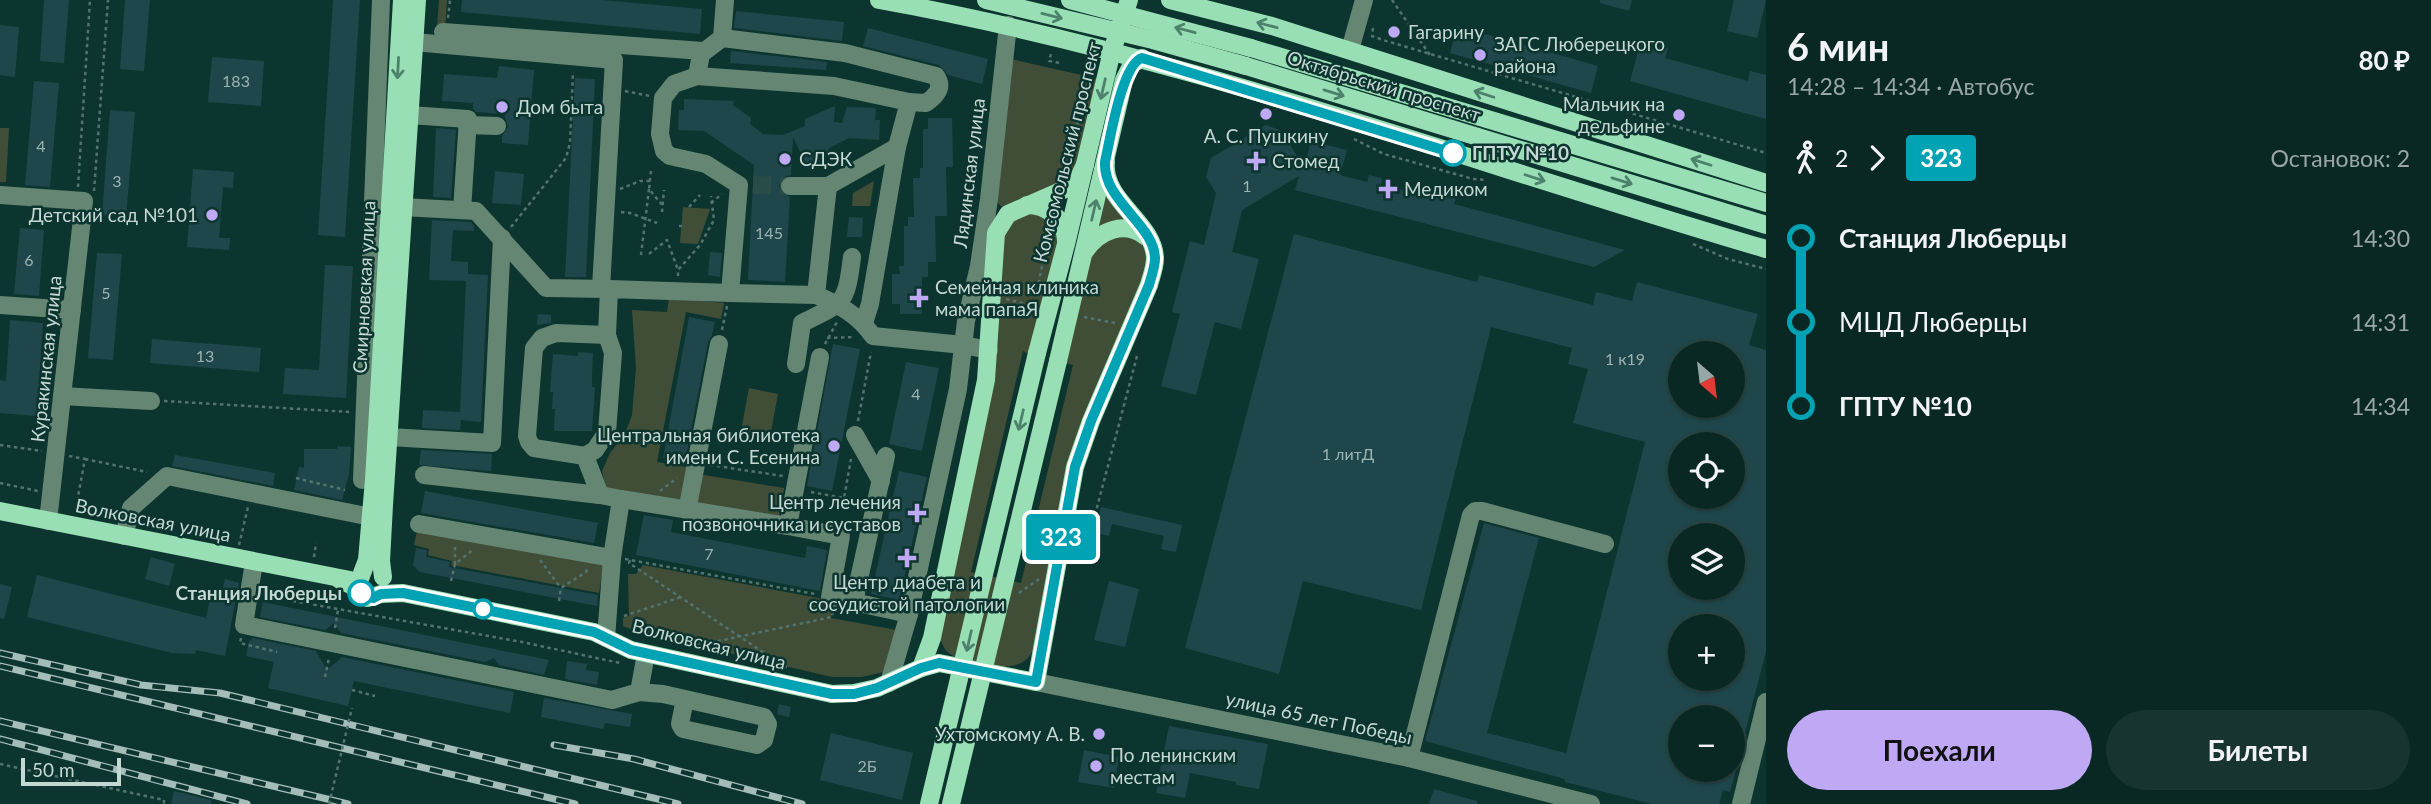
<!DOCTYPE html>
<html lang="ru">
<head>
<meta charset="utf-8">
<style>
	:root { --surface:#0a2823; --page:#183430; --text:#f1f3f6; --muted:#99a6a6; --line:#2a4441; --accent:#bfa9f4 }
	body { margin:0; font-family:Lato,sans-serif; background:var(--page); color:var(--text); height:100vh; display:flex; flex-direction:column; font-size:26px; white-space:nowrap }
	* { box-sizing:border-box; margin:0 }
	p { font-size:23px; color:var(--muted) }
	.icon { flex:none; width:38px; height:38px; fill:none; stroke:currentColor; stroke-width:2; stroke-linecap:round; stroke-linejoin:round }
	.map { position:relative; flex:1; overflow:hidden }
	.drawer { display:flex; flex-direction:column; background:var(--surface); width:665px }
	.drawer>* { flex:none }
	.badge { padding:0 14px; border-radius:5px; font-size:24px; line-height:46px }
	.needle { width:46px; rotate:152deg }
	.fabs { position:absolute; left:1668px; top:341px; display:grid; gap:14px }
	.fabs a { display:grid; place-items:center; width:77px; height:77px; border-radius:50%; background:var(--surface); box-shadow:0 2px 5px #0004,0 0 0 2px var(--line); font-size:35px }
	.scale { position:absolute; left:21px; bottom:18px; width:100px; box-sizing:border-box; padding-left:7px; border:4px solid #c4d8d3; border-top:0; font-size:19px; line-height:24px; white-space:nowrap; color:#c4d8d3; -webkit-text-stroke:5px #0d352f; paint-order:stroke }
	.map>.badge { position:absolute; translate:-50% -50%; box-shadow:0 0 0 4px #fff }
	.legs { display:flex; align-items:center; gap:10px; height:77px; padding:0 21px; font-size:23px }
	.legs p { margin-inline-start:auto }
	.summary { display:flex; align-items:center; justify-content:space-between; height:119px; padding:0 21px }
	h1 { font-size:38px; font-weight:700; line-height:52px }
	.button { display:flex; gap:14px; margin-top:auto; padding:14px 21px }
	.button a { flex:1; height:80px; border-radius:42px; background:var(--accent); color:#111; font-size:28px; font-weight:700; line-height:80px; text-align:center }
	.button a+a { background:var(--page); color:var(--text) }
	ul { padding:0 21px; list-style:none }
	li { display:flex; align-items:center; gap:24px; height:84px; font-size:26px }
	li i { display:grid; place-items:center; width:10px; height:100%; margin:0 9px; background:currentColor }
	li i::after { content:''; width:18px; height:18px; margin:-9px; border:5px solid; border-radius:50%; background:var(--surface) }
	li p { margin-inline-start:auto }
	li:first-child i { background:linear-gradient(#0000 50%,currentColor 0) }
	li:last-child i { background:linear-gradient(currentColor 50%,#0000 0) }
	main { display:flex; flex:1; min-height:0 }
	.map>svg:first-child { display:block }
</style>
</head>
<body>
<main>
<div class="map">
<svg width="1766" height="804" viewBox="0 0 1766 804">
	<rect width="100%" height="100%" fill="#0d352f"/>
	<!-- green -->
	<g fill="#404e38">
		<polygon points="439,0 447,0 445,28 437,28"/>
		<polygon points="1011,59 1099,79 1080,158 1070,178 1004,209 997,202"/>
		<polygon points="0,128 9,128 6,182 0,182"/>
		<polygon points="874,181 870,206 852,206 853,193"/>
		<polygon points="1105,194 1129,221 1096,229"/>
		<polygon points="683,207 710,209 698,244 680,243"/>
		<path d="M1037 213 1055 226 1059 242 1030 355 1023 351 971 572 1021 583 1073 365 1066 363 1092 252 1118 233 1141 242 1147 254 1146 272 1068 465 1034 649C1022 674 995 666 975 662 966 660 956 659 949 653 944 649 943 645 940 639L1003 235 1018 216Z"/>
		<polygon points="669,298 724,303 721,319 686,312 657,462 692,468 684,507 607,494 602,471 610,453 625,434 632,415 636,368 632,310 667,312"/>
		<polygon points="749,388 778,394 770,437 741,431"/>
		<polygon points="698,474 784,488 779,517 693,503"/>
		<polygon points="417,531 604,563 599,593 451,565 452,561 428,555 429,549 414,545"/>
		<polygon points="643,565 834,601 831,618 902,631 892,670 862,677 832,677 638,632 623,626 623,618 629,616 628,574 636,574"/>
	</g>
	<!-- building -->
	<g fill="#1f474b" fill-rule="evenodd">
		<polygon points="44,0 69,0 64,63 40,61"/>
		<polygon points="125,0 150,0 144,71 120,69"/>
		<polygon points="333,0 360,0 345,237 318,235"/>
		<polygon points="462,0 601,0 702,9 700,34 461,12"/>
		<polygon points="1600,0 1632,0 1629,11 1600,3"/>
		<polygon points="1734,0 1766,0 1757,38 1727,31"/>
		<polygon points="736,11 844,22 842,41 734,28"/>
		<polygon points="0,25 19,27 15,77 0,75"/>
		<polygon points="1457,26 1598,66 1591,93 1450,53"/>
		<polygon points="868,28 988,59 982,84 948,75 939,65 863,46"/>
		<polygon points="1641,41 1668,48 1665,58 1748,81 1750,71 1766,75 1766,119 1630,81"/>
		<polygon points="731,51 827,62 826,70 730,63"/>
		<polygon points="212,57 264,61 261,106 208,102"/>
		<polygon points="499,66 534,70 528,145 502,143 502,136 508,127 504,114 476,112 473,109 473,103 442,101 444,74 497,78"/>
		<polygon points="575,78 595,79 586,277 565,277"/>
		<polygon points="34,81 59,83 50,187 25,185"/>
		<polygon points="684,99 734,101 733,105 751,118 750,124 763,134 783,135 805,126 805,119 835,106 834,122 842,123 847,107 876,108 875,120 880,120 879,140 849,138 828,149 829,152 821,156 824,162 809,170 793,137 791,175 784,177 779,185 781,192 790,197 785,282 748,280 754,165 704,131 678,130 679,110 684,110"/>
		<polygon points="110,110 135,112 126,217 102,215"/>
		<polygon points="928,118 952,118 953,167 946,167 947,216 935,216 936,262 928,262 928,277 922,277 922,314 900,314 900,304 892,304 892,274 900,274 899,266 904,266 904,226 908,226 908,217 914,217 913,178 920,178 920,168 923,168 923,129 928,129"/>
		<polygon points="1266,125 1282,131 1304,168 1311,141 1347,150 1340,175 1367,182 1369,175 1382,178 1381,185 1428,196 1430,186 1457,193 1454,204 1625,250 1594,267 1295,190 1299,176 1242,210 1232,252 1259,259 1241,329 1215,322 1196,395 1161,386 1180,314 1172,312 1190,241 1204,245 1216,193 1206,177 1211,158"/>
		<polygon points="436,128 456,130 451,198 433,197"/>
		<polygon points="193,169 234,172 233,188 223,187 219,238 230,238 229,250 187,247"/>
		<polygon points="495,171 524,174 521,205 492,203"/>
		<polygon points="849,217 863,218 862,237 847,237"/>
		<polygon points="432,220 471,222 474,226 474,231 453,230 451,261 468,262 468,274 488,275 481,422 461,420 460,430 422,428 423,410 460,412 466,281 429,280"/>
		<polygon points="20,228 44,230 39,296 14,294"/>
		<path d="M1294 234 1477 282 1479 275 1593 305 1596 292 1632 301 1637 282 1758 314 1749 345 1766 350V651L1736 768H1732V718H1680V770H1736L1730 792 1723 790 1719 804H1652L1565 782V779L1425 741 1484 523 1539 538 1487 733 1566 753 1645 442 1573 423 1588 369 1568 364 1572 348 1491 327 1421 610 1303 581 1279 674 1185 648ZM1680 354H1732V406H1680ZM1680 444H1732V497H1680ZM1680 536H1732V588H1680ZM1680 626H1732V679H1680Z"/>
		<polygon points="710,252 722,253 720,277 708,275"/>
		<polygon points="97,253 122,254 113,360 88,358"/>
		<polygon points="325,265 353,266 346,398 283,394 285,368 319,370"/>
		<polygon points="538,314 551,315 551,323 537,325"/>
		<polygon points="689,317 715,322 712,335 708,342 685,462 663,458"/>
		<polygon points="10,320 43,323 37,416 0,413 0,380 6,381"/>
		<polygon points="152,339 261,348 259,372 150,363"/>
		<polygon points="833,344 860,349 832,491 807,486"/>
		<polygon points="578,352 593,353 592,375 592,387 595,387 592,431 554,431 555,409 552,409 553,392 550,392 553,354 578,356"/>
		<polygon points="906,362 939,368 922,451 889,444"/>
		<polygon points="337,446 351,447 349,474 342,500 294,490 299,467 304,468 304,449 337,449"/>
		<polygon points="421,450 492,454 491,471 419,465"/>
		<polygon points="175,455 275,473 273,486 172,466"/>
		<polygon points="899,471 927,477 899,600 871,594"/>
		<polygon points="425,491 598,523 594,543 421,513"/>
		<polygon points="1101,507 1182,525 1176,552 1161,549 1164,536 1112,524 1109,536 1095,533"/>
		<polygon points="644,515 673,520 671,532 805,558 807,546 827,550 820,591 636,555"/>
		<polygon points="416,548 427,550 426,557 450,562 449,567 598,595 597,606 420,572 413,565"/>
		<polygon points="151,557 175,564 169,586 145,579"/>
		<polygon points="37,575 206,618 211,594 221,596 225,579 239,583 225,656 196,650 195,654 172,653 27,617"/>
		<polygon points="1109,581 1139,589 1125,647 1094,640"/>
		<polygon points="0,584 12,587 4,619 0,618"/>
		<polygon points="263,602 425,635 549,660 544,675 499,665 494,658 485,662 341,633 334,623 325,630 260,617"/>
		<polygon points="253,638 316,651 327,670 342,657 514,692 510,713 354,681 348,706 268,688 274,662 246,656 249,641"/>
		<polygon points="567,661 587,664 586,670 599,672 597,685 565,679"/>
		<polygon points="544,698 632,714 630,727 605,723 603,729 541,717"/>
		<polygon points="779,704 791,707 789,717 777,714"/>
		<polygon points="1169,726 1268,744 1259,789 1236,785 1236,782 1190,773 1185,798 1156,793"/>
		<polygon points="831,733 913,753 902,800 820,780"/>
		<polygon points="1084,750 1119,757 1114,788 1078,782"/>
		<polygon points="1434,789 1477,801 1477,804 1429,804"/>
		<polygon points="174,791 211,800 211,804 171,804"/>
	</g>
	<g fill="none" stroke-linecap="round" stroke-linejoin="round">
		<!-- minor-tunnel -->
		<polyline stroke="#284d48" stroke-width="18" stroke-dasharray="18 9" stroke-linecap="butt" points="753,185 790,186"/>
		<!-- path -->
		<g stroke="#53736e" stroke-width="2.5" stroke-dasharray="3.5 3.5" stroke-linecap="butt">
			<polyline points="1392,0 1430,55"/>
			<polyline points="448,18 450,0"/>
			<polyline points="1373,28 1372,36 1383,40 1766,153"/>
			<polyline points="1051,54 1049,61 1060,63"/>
			<polyline points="625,91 650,96"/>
			<polyline points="1354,139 1384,154 1473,179 1487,180"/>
			<polyline points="1067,165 1079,118"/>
			<polyline points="1063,170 1090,63"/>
			<polyline points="651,171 649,189 663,206"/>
			<polyline points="78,187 90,0"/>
			<polyline points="620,189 640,181 650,181"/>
			<polyline points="94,191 108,0"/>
			<polyline points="711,203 722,194"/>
			<polyline points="689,207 700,195"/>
			<polyline points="621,212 630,213 657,223"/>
			<polyline points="662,212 664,190"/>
			<polyline points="679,226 682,226"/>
			<polyline points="511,227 566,158 570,143 573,72"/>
			<polyline points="1693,244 1728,259 1766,269"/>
			<polyline points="649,254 667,240 678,270"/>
			<polyline points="641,255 649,189"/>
			<polyline points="678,276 678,270 700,245 714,220 711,196"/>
			<polyline points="1036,297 1048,235"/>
			<polyline points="1006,299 1034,306"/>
			<polyline points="1084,317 1115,323"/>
			<polyline points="722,330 727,306"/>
			<polyline points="827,338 855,337"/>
			<polyline points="825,344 837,322"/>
			<polyline points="164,401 350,412"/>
			<polyline points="858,421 871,352"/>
			<polyline points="0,445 42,451"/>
			<polyline points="69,456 85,459 75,513"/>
			<polyline points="85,459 147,472"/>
			<polyline points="710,465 783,476"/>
			<polyline points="296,478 345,490"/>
			<polyline points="0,483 38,491"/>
			<polyline points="660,491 677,478"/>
			<polyline points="811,492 844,498 851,459"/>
			<polyline points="239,545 248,507"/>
			<polyline points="455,547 455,564"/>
			<polyline points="1074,556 1086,549 1137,356"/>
			<polyline points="314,557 316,543"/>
			<polyline points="625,559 815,594"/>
			<polyline points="540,560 561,588"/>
			<polyline points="630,560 629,563 787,668"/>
			<polyline points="451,581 455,564 474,549"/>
			<polyline points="1019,593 1039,579"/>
			<polyline points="265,596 522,642 620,663"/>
			<polyline points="559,601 561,588 586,572 587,569"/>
			<polyline points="305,602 308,588"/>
			<polyline points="624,616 681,597"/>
			<polyline points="335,628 338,610"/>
			<polyline points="241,638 240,643 277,652"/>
			<polyline points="690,647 832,617 833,611"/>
			<polyline points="325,677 329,658"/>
			<polyline points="352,690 375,696"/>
			<polyline points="0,764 164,800 164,804"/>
		</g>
		<!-- minor -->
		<g stroke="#658672" stroke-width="18">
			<polyline points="443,32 703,51"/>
			<path d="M722 38 845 53 936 76C944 88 936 96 926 103L909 102"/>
			<polyline points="414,42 614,60 601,288"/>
			<polyline points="1350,50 1364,0"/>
			<polyline points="697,76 834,86 909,102 897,147 828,186 790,186"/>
			<polyline points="409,115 468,119 462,210"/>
			<polyline points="467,125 497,126"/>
			<path d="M828 186 816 295C840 305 858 315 873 336L963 345 989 350"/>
			<polyline points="0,195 84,201 48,521"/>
			<polyline points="402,207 476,211 546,288 609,289"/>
			<polyline points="730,293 816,295"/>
			<polyline points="0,305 72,310"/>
			<polyline points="864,323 870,304 897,147"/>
			<path d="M796 364 802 323C845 302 846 304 852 257"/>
			<polyline points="62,396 151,401"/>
			<polyline points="855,435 881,481"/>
			<polyline points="389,437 492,443 502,238"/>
			<polyline points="585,456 534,448 529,442 527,436 534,348 542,338 556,333 607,335"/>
			<polyline points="424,475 600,495"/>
			<polyline points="362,480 381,0"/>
			<polyline points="621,499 788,526 820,357"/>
			<polyline points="687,511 719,344"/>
			<polyline points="419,524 612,558"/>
			<polyline points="788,526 841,536 830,597"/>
			<polyline points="124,536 131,508 167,476 371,517"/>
			<polyline points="254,562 244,625 612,700 639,692"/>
			<polyline points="835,598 909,614 889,683"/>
			<polyline points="854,602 886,456"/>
			<polyline points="909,614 958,389 966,321 979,266 989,199 1008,25"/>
			<polyline points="606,638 612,558 621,499 600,495 585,456 595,450 607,432 613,353 607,335 609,289 730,293 739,185 706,164 670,156 664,151 660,134 663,98 674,84 697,76 701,54 722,38 725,0"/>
			<polyline points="646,654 639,692 663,694 764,717 768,724 764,740 757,745 683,729 680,724 685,699"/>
			<polyline points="1036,682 1409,758 1591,804"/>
			<polyline points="1409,758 1471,515 1475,511 1482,511 1605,544"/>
			<polyline points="1741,804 1766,702"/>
		</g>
		<!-- major -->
		<g stroke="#99dfb5" stroke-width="18">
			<path d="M879 0C1182 54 1471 163 1766 249"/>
			<polyline points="1170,0 1272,26 1766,183"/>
			<polyline points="1251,48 1766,203"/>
			<polyline points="1246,66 1766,225"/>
			<path d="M1027 205C1047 205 1065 219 1066 240"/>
			<path d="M1085 251C1099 231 1124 220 1145 236"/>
			<polyline points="1037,353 1066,244 1112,51 1129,0"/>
			<polyline points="1058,361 1124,80 1132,64 1142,58"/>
			<polyline points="0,511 350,580"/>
			<polyline points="383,577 381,561 384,505 417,0"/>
			<path d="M340 580 351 585 368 598 381 594 403 593 594 632 631 650 832 694 854 693 877 688 921 668 939 663 1036 682 1075 467 1091 421 1149 285C1151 277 1155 268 1155 258 1154 222 1102 201 1106 162"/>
			<polyline points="361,593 358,584 367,560 374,480 402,0"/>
			<polyline points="921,668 932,638 986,380 996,233 1008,214 1063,190 1079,177 1085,165"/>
		</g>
		<defs>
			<g id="rail">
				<polyline points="0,653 141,685 220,693 678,804"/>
				<polyline points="0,666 575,804"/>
				<polyline points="0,721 348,804"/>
				<polyline points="0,739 247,804"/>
				<polyline points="554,745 634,759 802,804"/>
			</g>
		</defs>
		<!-- rail casing -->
		<use href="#rail" stroke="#a5bdb8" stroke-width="7"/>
		<!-- rail -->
		<use href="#rail" stroke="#0d352f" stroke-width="4.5" stroke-dasharray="13" stroke-linecap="butt"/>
		<!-- path-bridge -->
		<polyline stroke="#53736e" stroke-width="2.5" stroke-dasharray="3.5 3.5" stroke-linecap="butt" points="329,804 352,708"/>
		<!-- major-bridge -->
		<g stroke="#99dfb5" stroke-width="18">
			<polyline points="986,0 1153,40 1246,66"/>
			<polyline points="1070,0 1251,48"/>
			<polyline points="929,804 1037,353"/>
			<polyline points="951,804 1058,361"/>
		</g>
	</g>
	<!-- one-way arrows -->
	<defs><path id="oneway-shaft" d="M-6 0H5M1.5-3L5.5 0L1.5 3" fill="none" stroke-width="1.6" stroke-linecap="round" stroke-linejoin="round" transform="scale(1.75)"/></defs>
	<g stroke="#4c826b">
		<use href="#oneway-shaft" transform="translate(1052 16) rotate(14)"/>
		<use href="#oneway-shaft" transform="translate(1267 25) rotate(-165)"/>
		<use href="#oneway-shaft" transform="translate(1185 30) rotate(-165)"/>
		<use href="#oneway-shaft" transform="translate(398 68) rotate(93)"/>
		<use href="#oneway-shaft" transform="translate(1103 89) rotate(103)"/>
		<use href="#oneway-shaft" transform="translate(1334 93) rotate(17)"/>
		<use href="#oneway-shaft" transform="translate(1484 94) rotate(-162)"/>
		<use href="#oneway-shaft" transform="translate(1701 162) rotate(-162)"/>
		<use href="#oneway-shaft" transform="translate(1535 178) rotate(18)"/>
		<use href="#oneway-shaft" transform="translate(1622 181) rotate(17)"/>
		<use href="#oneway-shaft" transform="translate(1094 210) rotate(-77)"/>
		<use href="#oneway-shaft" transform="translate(1021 420) rotate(103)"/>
		<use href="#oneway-shaft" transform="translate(969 641) rotate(103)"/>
	</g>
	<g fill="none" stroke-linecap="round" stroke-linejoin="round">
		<defs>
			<path id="line-1" d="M361 593 373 598 381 594 403 593 594 632 631 650 832 694H854L877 688 921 668 939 663 1036 682 1075 467 1091 421 1149 285C1151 277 1155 268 1155 258 1154 224 1103 201 1105 162 1110 140 1122 64 1142 58L1453 153"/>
		</defs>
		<!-- line-1 casing -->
		<use href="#line-1" stroke="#fff" stroke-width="16"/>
		<!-- line-1 -->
		<use href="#line-1" stroke="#00a3b4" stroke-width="10"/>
	</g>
	<!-- markers -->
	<g fill="#bfa9f4" stroke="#0d352f" stroke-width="2.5">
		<circle cx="1394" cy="32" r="7"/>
		<circle cx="1480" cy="55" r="7"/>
		<circle cx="502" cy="107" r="7"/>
		<circle cx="1266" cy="114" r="7"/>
		<circle cx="1679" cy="115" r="7"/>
		<circle cx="785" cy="159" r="7"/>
		<path d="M1252.5 150.5h7v7h7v7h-7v7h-7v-7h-7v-7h7z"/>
		<path d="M1384.5 178.5h7v7h7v7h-7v7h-7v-7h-7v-7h7z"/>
		<circle cx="212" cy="215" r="7"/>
		<path d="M915.5 287.5h7v7h7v7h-7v7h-7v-7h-7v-7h7z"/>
		<circle cx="834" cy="446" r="7"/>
		<path d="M913.5 502.5h7v7h7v7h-7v7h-7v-7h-7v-7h7z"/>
		<path d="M903.5 547.5h7v7h7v7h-7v7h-7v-7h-7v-7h7z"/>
		<circle cx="1099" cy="734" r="7"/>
		<circle cx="1096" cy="766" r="7"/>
	</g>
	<g fill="#fff" stroke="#00a3b4" stroke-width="3.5">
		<circle cx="1453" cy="153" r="12"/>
		<circle cx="361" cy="593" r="12"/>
		<circle cx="483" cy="609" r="9"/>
	</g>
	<g text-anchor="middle" stroke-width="5" stroke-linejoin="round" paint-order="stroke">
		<!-- number labels -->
		<g font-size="16" fill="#9bb4b1">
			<text x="236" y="87">183</text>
			<text x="41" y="152">4</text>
			<text x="117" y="187">3</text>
			<text x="1247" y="192">1</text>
			<text x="769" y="239">145</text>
			<text x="29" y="266">6</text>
			<text x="106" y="299">5</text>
			<text x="205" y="362">13</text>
			<text x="1625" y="365">1 к19</text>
			<text x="916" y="400">4</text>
			<text x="1348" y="460">1 литД</text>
			<text x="709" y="560">7</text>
			<text x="867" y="772">2Б</text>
		</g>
		<!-- poi labels -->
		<g font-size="19" fill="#c4d8d3" stroke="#0d352f" text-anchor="start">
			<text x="1408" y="39">Гагарину</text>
			<text x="1494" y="51">ЗАГС Люберецкого<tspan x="1494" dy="22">района</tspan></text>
			<text x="1665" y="111" text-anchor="end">Мальчик на<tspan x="1665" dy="22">дельфине</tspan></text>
			<text x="516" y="114">Дом быта</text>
			<text x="1266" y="143" text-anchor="middle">А. С. Пушкину</text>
			<text x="799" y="166">СДЭК</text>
			<text x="1272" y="168">Стомед</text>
			<text x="1404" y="196">Медиком</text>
			<text x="198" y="222" text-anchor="end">Детский сад №101</text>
			<text x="935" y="294">Семейная клиника<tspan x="935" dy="22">мама папаЯ</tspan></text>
			<text x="820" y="442" text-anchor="end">Центральная библиотека<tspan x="820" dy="22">имени С. Есенина</tspan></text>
			<text x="901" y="509" text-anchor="end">Центр лечения<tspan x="901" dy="22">позвоночника и суставов</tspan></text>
			<text x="907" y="589" text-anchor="middle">Центр диабета и<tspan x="907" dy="22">сосудистой патологии</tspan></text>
			<text x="1085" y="741" text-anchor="end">Ухтомскому А. В.</text>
			<text x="1110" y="762">По ленинским<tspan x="1110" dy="22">местам</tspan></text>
		</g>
		<!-- street labels -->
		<g font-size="19" fill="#c4d8d3" stroke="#0d352f">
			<text transform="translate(1384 86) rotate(17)" y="7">Октябрьский проспект</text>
			<text transform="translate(1067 152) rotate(-76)" y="7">Комсомольский проспект</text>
			<text transform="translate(969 173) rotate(-83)" y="7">Лядинская улица</text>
			<text transform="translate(364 287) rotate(-87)" y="7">Смирновская улица</text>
			<text transform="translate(46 359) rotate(-84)" y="7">Куракинская улица</text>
			<text transform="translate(153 520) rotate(11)" y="7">Волковская улица</text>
			<text transform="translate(709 644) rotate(14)" y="7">Волковская улица</text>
			<text transform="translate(1319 718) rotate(12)" y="7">улица 65 лет Победы</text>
		</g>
		<!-- stop labels -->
		<g font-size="19" font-weight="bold" fill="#c4d8d3" stroke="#0d352f" text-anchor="start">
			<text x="1472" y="160">ГПТУ №10</text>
			<text x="342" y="600" text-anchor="end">Станция Люберцы</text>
		</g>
	</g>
</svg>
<div class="fabs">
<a><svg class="needle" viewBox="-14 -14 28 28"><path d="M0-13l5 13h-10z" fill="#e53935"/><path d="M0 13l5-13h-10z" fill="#99a6a6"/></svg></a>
<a><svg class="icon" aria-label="locate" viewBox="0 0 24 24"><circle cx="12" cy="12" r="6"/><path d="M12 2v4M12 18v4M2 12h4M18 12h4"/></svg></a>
<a><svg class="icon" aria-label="layers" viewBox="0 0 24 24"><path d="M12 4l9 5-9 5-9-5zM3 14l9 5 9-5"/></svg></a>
<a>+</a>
<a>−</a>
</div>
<div class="scale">50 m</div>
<b class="badge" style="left:1061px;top:537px;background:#00a3b4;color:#fff">323</b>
</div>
<section class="drawer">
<div class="summary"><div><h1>6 мин</h1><p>14:28 – 14:34 · Автобус</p></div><b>80 ₽</b></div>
<div class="legs"><svg class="icon" aria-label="walk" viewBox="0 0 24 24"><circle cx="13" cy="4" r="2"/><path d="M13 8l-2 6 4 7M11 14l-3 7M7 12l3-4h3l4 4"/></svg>2<svg class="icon" aria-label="forward" viewBox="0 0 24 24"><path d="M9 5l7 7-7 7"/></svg><b class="badge" style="background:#00a3b4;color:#fff">323</b><p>Остановок: 2</p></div>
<ul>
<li><i style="color:#00a3b4"></i><b>Станция Люберцы</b><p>14:30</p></li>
<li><i style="color:#00a3b4"></i><span>МЦД Люберцы</span><p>14:31</p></li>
<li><i style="color:#00a3b4"></i><b>ГПТУ №10</b><p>14:34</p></li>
</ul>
<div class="button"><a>Поехали</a><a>Билеты</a></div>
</section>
</main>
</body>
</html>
